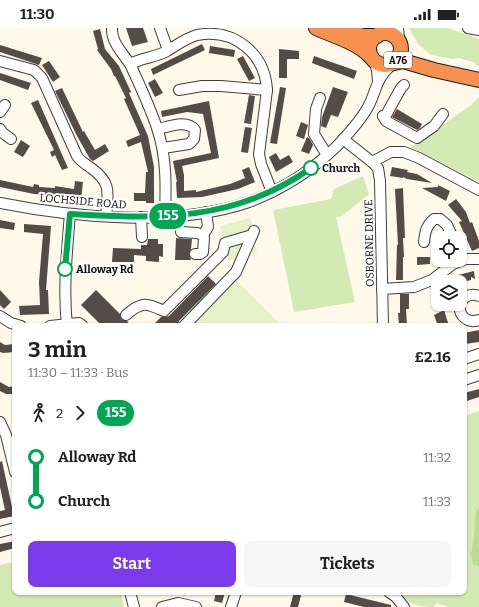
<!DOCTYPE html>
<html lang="en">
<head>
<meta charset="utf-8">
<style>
	:root { --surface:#fff; --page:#f6f6f6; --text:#202124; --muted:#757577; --accent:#7c3aed }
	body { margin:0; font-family:Bitter,serif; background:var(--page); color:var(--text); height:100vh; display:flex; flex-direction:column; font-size:15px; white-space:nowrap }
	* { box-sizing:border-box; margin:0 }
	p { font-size:13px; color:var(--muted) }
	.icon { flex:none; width:22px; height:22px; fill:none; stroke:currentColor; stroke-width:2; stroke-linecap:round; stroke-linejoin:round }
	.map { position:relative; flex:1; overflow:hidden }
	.side { position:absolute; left:12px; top:295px; width:455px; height:272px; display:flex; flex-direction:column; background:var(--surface); border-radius:8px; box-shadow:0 1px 3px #0004 }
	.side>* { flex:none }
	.badge { padding:0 8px; border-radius:13px; font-size:14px; line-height:26px }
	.buttons { position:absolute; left:431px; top:203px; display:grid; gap:8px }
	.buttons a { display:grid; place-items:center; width:36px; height:36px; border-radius:8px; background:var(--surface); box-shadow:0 1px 3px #0004; font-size:20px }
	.map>.badge { position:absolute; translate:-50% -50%; box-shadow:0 0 0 2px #fff }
	.legs { display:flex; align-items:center; gap:6px; height:44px; padding:0 16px; font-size:13px }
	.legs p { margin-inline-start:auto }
	.head { display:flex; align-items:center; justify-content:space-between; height:68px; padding:0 16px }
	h1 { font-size:22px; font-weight:700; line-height:30px }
	.action { display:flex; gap:8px; margin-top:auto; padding:8px 16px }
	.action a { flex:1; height:46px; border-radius:8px; background:var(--accent); color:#fff; font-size:16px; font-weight:700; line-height:46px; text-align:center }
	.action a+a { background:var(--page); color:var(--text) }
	ul { padding:0 16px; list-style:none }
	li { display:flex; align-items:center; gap:14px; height:44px; font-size:15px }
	li i { display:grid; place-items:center; width:6px; height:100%; margin:0 5px; background:currentColor }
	li i::after { content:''; width:10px; height:10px; margin:-5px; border:3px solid; border-radius:50%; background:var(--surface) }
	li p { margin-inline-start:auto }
	li:first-child i { background:linear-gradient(#0000 50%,currentColor 0) }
	li:last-child i { background:linear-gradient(currentColor 50%,#0000 0) }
	.status { display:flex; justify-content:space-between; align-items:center; height:28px; padding:0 20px; background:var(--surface); direction:ltr }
	.status svg { height:11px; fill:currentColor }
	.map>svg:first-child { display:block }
</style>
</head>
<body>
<div class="status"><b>11:30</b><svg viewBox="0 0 49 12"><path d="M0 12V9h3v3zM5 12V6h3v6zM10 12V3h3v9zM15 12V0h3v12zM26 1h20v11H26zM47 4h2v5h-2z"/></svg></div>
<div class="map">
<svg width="479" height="579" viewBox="0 0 479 579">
	<rect width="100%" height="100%" fill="#fff9eb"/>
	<!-- green -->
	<g fill="#d4eab4">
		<polygon points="409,0 448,0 479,11 479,38 476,38 476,35 459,30 453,31 431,27 418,16"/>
		<polygon points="479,69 479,154 411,119 471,77"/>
		<polygon points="363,148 369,166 342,188 336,189 355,274 294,284 273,182 331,171 334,161"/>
		<path d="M479 383V579H449L436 575 434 579C415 579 410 575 396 564H464V388Z"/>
		<polygon points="15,533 15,564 121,564 124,579 0,579 0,537"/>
	</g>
	<!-- forest -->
	<polygon fill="#b9db93" points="479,479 479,538 473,537 471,526 474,510 476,483"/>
	<!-- pitch -->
	<g fill="#e5f1c6">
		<polygon points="250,190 255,204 224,213 220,198"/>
		<polygon points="253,210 257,224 229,233 225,218"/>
		<polygon points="234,250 282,298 186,298"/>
	</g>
	<!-- building -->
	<g fill="#554c48">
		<polygon points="126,0 143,0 148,14 132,18"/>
		<polygon points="100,1 105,21 119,38 131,64 129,65 148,108 154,139 154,175 146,175 146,173 134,173 134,165 145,165 146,144 148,144 141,114 128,119 126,113 140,107 124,71 126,70 115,48 114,48 111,41 97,22 98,21 93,3"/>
		<polygon points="202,16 205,22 153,47 151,41"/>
		<polygon points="0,17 42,30 39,37 0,24"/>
		<polygon points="210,18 235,22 234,29 209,25"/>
		<polygon points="279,21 299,23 299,31 287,31 287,50 279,50"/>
		<polygon points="243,28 255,50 249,53 237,31"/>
		<polygon points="314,28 357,43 354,51 312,35"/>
		<polygon points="49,33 60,49 53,54 42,37"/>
		<polygon points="0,45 31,55 28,62 0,52"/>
		<polygon points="155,51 163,65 155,69 148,55"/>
		<polygon points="280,59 286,60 277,116 270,115"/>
		<polygon points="333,59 348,64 338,89 331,87 326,100 321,98 322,89"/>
		<polygon points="62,60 83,104 84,103 95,122 105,116 109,123 93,133 90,131 77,108 55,63"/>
		<polygon points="249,67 255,68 251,96 244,95"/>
		<polygon points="38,72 68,140 62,142 55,127 52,129 50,124 54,122 31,75"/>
		<polygon points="209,73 219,130 182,138 184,147 184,163 196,162 196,164 230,156 245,150 242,142 249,139 255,154 238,161 202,169 177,170 176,154 177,154 173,133 211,125 209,115 203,86 187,84 162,89 161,83"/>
		<polygon points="397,81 422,96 420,100 417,102 392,89"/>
		<polygon points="301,94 308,97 304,111 296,108"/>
		<polygon points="245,99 252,100 248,125 241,124"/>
		<polygon points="307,109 309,110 313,117 309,126 301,123"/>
		<polygon points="21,112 30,118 23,129 14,124"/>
		<polygon points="276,125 280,132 289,127 293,134 276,144 269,129"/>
		<polygon points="392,139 408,142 407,144 417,146 432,155 407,151 403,149 403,150 390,148"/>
		<polygon points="0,152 33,159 34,156 39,157 39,159 55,160 55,158 74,161 75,153 83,154 81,172 73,171 74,169 34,166 0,159"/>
		<polygon points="438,157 450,163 446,173 422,160 438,159"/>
		<polygon points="403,160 405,210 403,210 404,229 403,229 403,252 396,252 397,217 398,217 395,161"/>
		<polygon points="456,171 466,184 470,195 472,194 479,213 479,220 472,223 459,194 462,193 448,177"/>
		<polygon points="0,192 15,195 14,202 0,200"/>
		<polygon points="24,196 51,198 46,262 48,262 49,286 20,287 19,278 40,277 39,254 43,206 24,204"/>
		<polygon points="176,210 192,211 191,221 189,226 191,232 175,232"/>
		<polygon points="148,211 158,211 158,216 163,216 163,229 159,228 159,234 146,233 146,228 134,227 134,234 112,234 113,220 141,221 141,217 147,217"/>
		<polygon points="417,229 430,229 430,236 417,237"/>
		<polygon points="474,243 475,251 471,249 471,252 460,255 460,254 451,254 458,247"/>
		<polygon points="208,248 216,256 179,293 178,298 152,298 161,289 165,289 169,288"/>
		<polygon points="0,262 11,274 4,281 0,277"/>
		<polygon points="96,262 120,286 121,291 127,293 131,298 102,298 81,277"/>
		<polygon points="400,266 409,266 409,281 406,281 407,297 399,297 398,285 400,285"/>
		<polygon points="444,282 449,298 438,298 434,287"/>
		<polygon points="479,302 479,314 465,316 464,305"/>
		<polygon points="0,314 5,317 15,316 15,324 3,325 0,324"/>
		<polygon points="0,354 9,359 15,358 15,366 6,366 0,363"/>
		<polygon points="479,361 479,369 464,374 464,365"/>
		<polygon points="2,433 14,488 0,491 0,483 5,482 0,459 0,434"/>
		<polygon points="15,513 15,520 0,524 0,516"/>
		<polygon points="216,564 225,564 222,575 214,573"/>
		<polygon points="294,564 302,564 298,579 290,579"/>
		<polygon points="346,566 391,577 391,579 364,579 344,574"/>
	</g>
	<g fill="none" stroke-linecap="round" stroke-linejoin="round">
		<defs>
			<g id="minor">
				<path d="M112 0C111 15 124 26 131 38 140 58 150 79 157 100 167 129 166 159 165 189"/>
				<polyline points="160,0 168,22"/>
				<polyline points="398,0 399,12"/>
				<polyline points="468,0 479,2"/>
				<polyline points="381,6 387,0"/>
				<path d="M0 33 34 42 42 50 77 128C81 134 86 136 91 140 112 155 108 165 106 188"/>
				<polyline points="375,34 377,43 378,52"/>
				<path d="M130 36C142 30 156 29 167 23 177 17 186 10 197 7 235 0 265 26 267 62L259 126 261 136 272 164"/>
				<polyline points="179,62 202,58 221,58 267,62"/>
				<polyline points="320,70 316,81 314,106 327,127"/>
				<polyline points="0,84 5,77"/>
				<polyline points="383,88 386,93 417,110 434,98 443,86"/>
				<polyline points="383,88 386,87 401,60 404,57"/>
				<polyline points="0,101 3,105 11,111"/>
				<path d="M158 101C168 99 187 91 195 102L194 111 189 116 163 120"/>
				<polyline points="343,111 372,134 378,140 380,153 383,298"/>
				<polyline points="372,134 391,124 404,124 419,130 479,162"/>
				<path d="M0 175C75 190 176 199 249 174 281 162 311 143 336 119 347 107 360 94 368 79 377 62 375 52 391 37"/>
				<polyline points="141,189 142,209"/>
				<polyline points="181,204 197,205 203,207"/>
				<path d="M424 214C425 204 426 198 434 191H440L447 197 453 210"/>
				<polyline points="195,226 200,226 203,224 204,210 203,207 208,199 206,184"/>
				<polyline points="382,261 414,259 432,252 453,236 466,231 479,231"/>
				<path d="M460 276C458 288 468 296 479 292"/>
				<path d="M460 276C464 268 471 265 479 268"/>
				<path d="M126 287C142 273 146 275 164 283L223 224 225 215 252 207"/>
				<polyline points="0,288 11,295 21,298"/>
				<polyline points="50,298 79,295 83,298"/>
				<path d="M67 298C63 260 67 223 70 186"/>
				<polyline points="184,298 236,244 254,203"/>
				<polyline points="464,331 479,326"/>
				<polyline points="464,352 479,347"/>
				<polyline points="0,394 6,407 15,444"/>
				<polyline points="0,504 15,500"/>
				<polyline points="130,564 134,579"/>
				<polyline points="389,564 396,569 404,579"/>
				<polyline points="162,579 178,575 196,579"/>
				<polyline points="231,579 236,564"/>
			</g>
			<g id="highway">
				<path d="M316 0C334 8 356 14 370 28"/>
				<polyline points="339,0 363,8 377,8"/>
				<circle cx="385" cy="21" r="16"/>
				<polyline points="394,35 403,33 434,42 479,52"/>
			</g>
		</defs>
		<!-- minor casing -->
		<use href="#minor" stroke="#3f3f3f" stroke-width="12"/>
		<!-- highway casing -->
		<use href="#highway" stroke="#1d1d1d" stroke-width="16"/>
		<!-- minor -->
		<use href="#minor" stroke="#fff" stroke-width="10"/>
		<!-- highway -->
		<use href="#highway" stroke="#f89050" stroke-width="14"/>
	</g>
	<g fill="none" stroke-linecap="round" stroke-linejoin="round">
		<defs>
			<path id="line-1" d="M65 241 70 186C158 191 235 194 311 140"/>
		</defs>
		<!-- line-1 casing -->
		<use href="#line-1" stroke="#fff" stroke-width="9"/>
		<!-- line-1 -->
		<use href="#line-1" stroke="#00a651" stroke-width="6"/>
	</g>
	<!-- markers -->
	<g fill="#fff" stroke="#00a651" stroke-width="2">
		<circle cx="311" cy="140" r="7"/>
		<circle cx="65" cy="241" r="7"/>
	</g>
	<g text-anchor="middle" stroke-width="4" stroke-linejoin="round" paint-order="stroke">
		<!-- shield labels -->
		<rect fill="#fff" stroke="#555" stroke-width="1" x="384" y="24" width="28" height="16" rx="3"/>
		<g font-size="10" font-weight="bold" fill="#0c0c0c">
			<text x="398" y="36">A76</text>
		</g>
		<!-- stop labels -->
		<g font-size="11" font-weight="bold" fill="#0c0c0c" stroke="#fff" text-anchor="start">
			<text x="322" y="144">Church</text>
			<text x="76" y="245">Alloway Rd</text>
		</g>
		<!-- street labels -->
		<g font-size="11" fill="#0c0c0c" stroke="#fff">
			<text transform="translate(83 173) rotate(5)" y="4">LOCHSIDE ROAD</text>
			<text transform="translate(369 215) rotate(-91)" y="4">OSBORNE DRIVE</text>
		</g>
	</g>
</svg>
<div class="buttons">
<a><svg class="icon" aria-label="locate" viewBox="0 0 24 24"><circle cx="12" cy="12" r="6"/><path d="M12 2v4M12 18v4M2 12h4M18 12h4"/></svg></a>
<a><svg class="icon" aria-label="layers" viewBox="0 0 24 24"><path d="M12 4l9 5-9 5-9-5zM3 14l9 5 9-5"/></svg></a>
</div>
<b class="badge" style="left:168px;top:188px;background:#00a651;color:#fff">155</b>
<section class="side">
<div class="head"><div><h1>3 min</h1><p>11:30 – 11:33 · Bus</p></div><b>£2.16</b></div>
<div class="legs"><svg class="icon" aria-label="walk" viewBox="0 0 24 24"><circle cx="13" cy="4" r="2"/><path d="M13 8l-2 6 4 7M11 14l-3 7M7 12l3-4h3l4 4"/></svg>2<svg class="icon" aria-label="forward" viewBox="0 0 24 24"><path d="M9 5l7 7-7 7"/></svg><b class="badge" style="background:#00a651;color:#fff">155</b></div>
<ul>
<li><i style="color:#00a651"></i><b>Alloway Rd</b><p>11:32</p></li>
<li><i style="color:#00a651"></i><b>Church</b><p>11:33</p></li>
</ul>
<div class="action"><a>Start</a><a>Tickets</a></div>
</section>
</div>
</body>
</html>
